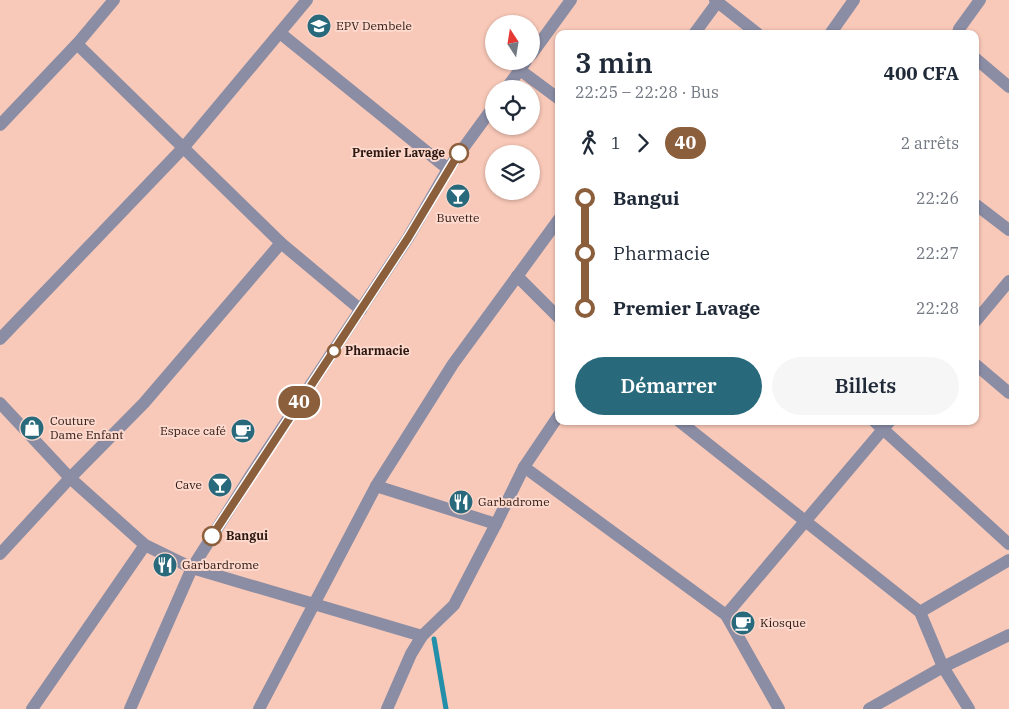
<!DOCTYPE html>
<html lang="fr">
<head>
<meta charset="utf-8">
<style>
	:root { --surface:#fff; --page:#f6f6f7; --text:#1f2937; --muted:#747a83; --accent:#286a7c }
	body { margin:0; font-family:"IBM Plex Serif",serif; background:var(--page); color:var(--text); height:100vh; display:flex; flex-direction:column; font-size:19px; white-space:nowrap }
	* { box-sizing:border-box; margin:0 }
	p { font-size:16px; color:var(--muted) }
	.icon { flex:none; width:28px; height:28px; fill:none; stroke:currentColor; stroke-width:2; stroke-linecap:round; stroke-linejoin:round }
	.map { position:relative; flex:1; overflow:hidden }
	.drawer { position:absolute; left:555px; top:30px; width:424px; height:395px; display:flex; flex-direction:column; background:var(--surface); border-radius:10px; box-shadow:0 1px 4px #0004 }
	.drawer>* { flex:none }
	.badge { padding:0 10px; border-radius:16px; font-size:18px; line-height:32px }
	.needle { width:32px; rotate:348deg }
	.tools { position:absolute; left:485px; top:15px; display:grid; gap:10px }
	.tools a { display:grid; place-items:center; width:55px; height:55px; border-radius:50%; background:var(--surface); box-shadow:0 1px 4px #0004; font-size:25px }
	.map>.badge { position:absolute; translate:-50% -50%; box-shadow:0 0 0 2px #fff }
	.legs { display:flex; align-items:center; gap:8px; height:55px; padding:0 20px; font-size:16px }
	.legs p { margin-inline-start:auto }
	.headline { display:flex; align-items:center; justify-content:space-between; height:85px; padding:0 20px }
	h1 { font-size:28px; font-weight:600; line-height:38px }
	.cta { display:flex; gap:10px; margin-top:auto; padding:10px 20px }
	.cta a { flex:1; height:58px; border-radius:30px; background:var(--accent); color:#fff; font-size:20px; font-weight:600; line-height:58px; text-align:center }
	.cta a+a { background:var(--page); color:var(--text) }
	ul { padding:0 20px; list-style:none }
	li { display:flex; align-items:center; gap:18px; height:55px; font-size:19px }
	li i { display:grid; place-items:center; width:8px; height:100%; margin:0 6px; background:currentColor }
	li i::after { content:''; width:12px; height:12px; margin:-6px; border:4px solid; border-radius:50%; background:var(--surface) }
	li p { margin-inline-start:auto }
	li:first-child i { background:linear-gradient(#0000 50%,currentColor 0) }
	li:last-child i { background:linear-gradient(currentColor 50%,#0000 0) }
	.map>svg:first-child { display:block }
</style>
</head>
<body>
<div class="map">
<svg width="1009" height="709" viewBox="0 0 1009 709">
	<rect width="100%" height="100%" fill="#f8c8b8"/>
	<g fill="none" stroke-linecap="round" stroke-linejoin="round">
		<!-- stream -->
		<polyline stroke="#248fa9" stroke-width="5" points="434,639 446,709"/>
		<!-- minor -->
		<g stroke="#8a8da4" stroke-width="12">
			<polyline points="715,0 758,34"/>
			<polyline points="280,33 448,169"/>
			<polyline points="694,34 719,0"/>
			<polyline points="830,34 854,0"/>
			<polyline points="958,34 959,29 980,0"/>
			<polyline points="77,44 281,243 361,310"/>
			<polyline points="531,55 571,0"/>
			<polyline points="975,58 1009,87"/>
			<polyline points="520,70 559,99"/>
			<polyline points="506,89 526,61"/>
			<polyline points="0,125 77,44 114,0"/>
			<polyline points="975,204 1009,230"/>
			<polyline points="517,276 559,318"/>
			<polyline points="975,322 1009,281"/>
			<polyline points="0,339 184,147 307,0"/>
			<polyline points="975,364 1009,393"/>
			<polyline points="0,403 70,478 145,545 192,568 422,636"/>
			<polyline points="679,421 920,612 943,667 969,709"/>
			<polyline points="874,421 1009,544"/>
			<polyline points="524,467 726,615 779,709"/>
			<polyline points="376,486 496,524 524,467 559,415"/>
			<polyline points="0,554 70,478 144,403 281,243"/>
			<polyline points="920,612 1009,560"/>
			<polyline points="726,615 890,421"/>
			<polyline points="32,709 145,545"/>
			<polyline points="130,709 192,568 251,475 408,238 448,169 494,106"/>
			<polyline points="259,709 376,486 453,364 559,219"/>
			<polyline points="387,709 411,654 422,636 454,605 496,524"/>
			<polyline points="869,709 943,667 1009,635"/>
		</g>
	</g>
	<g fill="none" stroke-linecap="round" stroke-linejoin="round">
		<defs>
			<polyline id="line-1" points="212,536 408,238 459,153"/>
		</defs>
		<!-- line-1 casing -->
		<use href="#line-1" stroke="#fff" stroke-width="11"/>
		<!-- line-1 -->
		<use href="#line-1" stroke="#8b5e3c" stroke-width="8"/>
	</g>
	<!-- icons -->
	<defs>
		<symbol id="school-disc" viewBox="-11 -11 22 22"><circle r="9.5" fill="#286a7c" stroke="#fdd8cc"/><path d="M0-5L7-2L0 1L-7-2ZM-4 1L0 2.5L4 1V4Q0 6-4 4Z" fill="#fff"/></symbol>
		<symbol id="bar-disc" viewBox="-11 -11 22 22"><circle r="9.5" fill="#286a7c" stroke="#fdd8cc"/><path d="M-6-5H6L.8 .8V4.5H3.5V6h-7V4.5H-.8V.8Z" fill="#fff"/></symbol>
		<symbol id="shop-disc" viewBox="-11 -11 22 22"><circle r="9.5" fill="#286a7c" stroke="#fdd8cc"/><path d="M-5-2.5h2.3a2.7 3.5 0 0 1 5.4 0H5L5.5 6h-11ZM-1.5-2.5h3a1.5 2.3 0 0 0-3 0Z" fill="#fff"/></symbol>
		<symbol id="cafe-disc" viewBox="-11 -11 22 22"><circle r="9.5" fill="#286a7c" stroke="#fdd8cc"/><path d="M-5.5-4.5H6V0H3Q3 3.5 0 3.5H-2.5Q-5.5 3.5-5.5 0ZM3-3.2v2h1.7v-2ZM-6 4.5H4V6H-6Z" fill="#fff"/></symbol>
		<symbol id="restaurant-disc" viewBox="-11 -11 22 22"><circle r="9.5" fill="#286a7c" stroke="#fdd8cc"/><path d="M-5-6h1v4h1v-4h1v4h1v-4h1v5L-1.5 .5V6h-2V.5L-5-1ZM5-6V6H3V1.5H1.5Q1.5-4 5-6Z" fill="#fff"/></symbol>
	</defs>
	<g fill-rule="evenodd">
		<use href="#school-disc" x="305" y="12" width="28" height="28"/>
		<use href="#bar-disc" x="444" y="182" width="28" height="28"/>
		<use href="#shop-disc" x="18" y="414" width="28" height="28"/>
		<use href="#cafe-disc" x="229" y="417" width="28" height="28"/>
		<use href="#bar-disc" x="206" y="471" width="28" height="28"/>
		<use href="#restaurant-disc" x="447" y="488" width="28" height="28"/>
		<use href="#restaurant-disc" x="151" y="551" width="28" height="28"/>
		<use href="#cafe-disc" x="729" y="609" width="28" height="28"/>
	</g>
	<!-- markers -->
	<g fill="#fff" stroke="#8b5e3c" stroke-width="2.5">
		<circle cx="459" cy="153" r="9"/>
		<circle cx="334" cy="351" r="6"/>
		<circle cx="212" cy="536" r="9"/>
	</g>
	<g text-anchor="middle" stroke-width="4" stroke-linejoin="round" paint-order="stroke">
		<!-- poi labels -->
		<g font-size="12" fill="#2d1811" stroke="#fdd8cc" text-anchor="start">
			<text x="336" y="30">EPV Dembele</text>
			<text x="458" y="222" text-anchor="middle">Buvette</text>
			<text x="50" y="425">Couture<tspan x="50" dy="14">Dame Enfant</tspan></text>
			<text x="226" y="435" text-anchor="end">Espace café</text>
			<text x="202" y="489" text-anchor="end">Cave</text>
			<text x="478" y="506">Garbadrome</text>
			<text x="182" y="569">Garbardrome</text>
			<text x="760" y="627">Kiosque</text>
		</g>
		<!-- stop labels -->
		<g font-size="12" font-weight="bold" fill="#2d1811" stroke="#fdd8cc" text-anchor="start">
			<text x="445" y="157" text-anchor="end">Premier Lavage</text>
			<text x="345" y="355">Pharmacie</text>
			<text x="226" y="540">Bangui</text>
		</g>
	</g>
</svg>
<div class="tools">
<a><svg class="needle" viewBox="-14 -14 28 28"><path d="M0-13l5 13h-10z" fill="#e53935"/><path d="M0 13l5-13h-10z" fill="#747a83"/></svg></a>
<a><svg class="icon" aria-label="locate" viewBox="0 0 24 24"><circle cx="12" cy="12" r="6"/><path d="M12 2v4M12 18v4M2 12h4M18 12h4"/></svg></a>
<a><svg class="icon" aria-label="layers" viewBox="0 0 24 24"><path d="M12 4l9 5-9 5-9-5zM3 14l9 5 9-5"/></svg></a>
</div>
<b class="badge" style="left:299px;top:402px;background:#8b5e3c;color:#fff">40</b>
<section class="drawer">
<div class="headline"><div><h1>3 min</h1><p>22:25 – 22:28 · Bus</p></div><b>400 CFA</b></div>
<div class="legs"><svg class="icon" aria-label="walk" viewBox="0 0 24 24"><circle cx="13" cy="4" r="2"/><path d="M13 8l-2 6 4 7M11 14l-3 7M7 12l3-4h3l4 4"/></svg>1<svg class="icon" aria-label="forward" viewBox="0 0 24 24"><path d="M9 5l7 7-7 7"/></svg><b class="badge" style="background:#8b5e3c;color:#fff">40</b><p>2 arrêts</p></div>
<ul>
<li><i style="color:#8b5e3c"></i><b>Bangui</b><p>22:26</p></li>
<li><i style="color:#8b5e3c"></i><span>Pharmacie</span><p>22:27</p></li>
<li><i style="color:#8b5e3c"></i><b>Premier Lavage</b><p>22:28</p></li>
</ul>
<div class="cta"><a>Démarrer</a><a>Billets</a></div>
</section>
</div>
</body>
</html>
